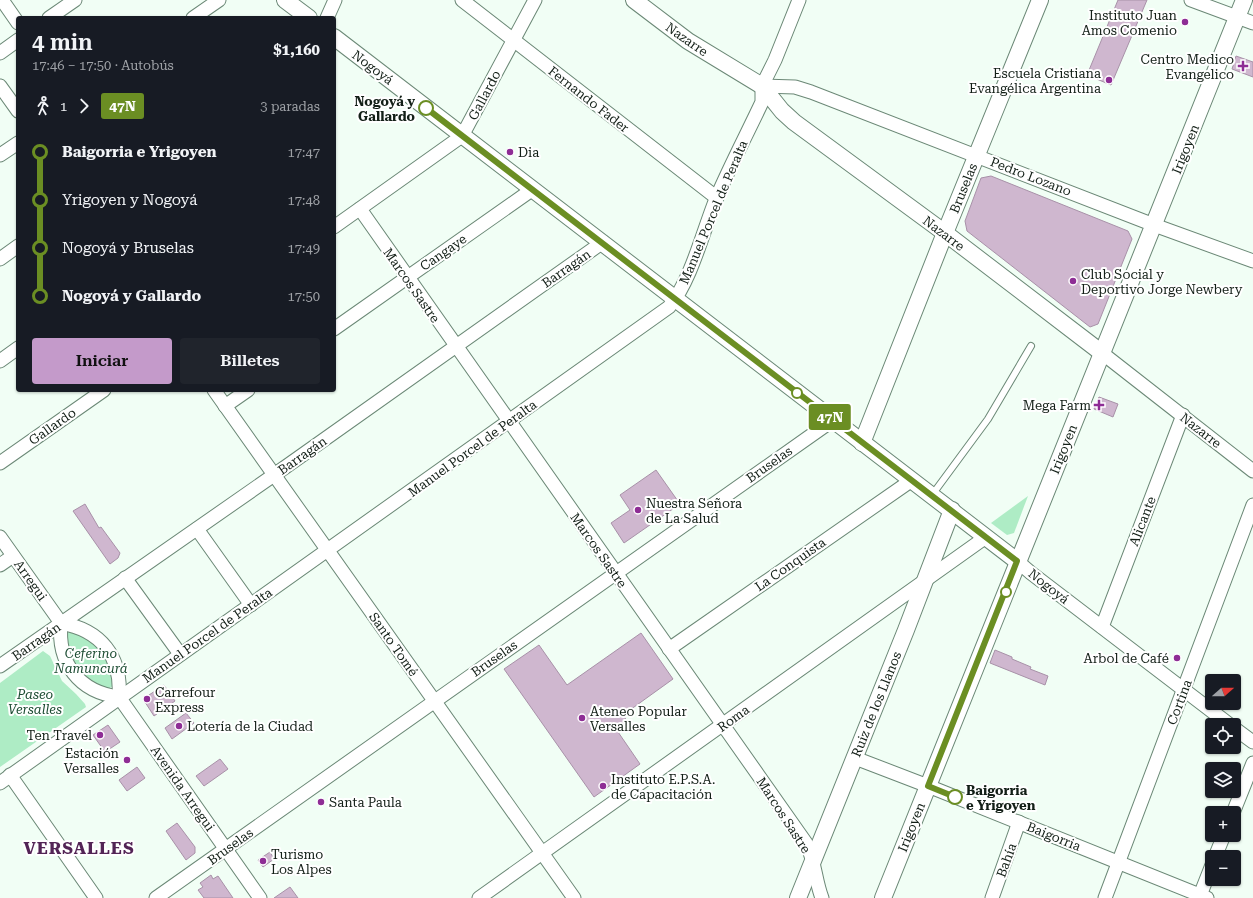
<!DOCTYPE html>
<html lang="es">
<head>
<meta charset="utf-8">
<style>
	:root { --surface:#171b24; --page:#20242c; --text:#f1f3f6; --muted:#9ea1a6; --accent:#c49aca }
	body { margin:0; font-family:"Roboto Serif",serif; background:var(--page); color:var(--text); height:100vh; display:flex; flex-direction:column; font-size:15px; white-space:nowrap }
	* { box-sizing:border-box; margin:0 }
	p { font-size:13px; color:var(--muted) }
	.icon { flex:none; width:22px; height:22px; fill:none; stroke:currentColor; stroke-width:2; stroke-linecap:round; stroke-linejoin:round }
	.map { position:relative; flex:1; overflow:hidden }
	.side { position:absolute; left:16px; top:16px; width:320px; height:376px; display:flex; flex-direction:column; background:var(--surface); border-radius:4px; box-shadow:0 1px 3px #0004 }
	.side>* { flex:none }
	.badge { padding:0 8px; border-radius:3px; font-size:14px; line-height:26px }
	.needle { width:26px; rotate:69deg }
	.tools { position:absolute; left:1205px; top:674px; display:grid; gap:8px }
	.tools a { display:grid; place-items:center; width:36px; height:36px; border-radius:4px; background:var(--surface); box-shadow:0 1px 3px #0004; font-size:20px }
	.map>.badge { position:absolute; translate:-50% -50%; box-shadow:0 0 0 2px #fff }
	.legs { display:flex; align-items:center; gap:6px; height:44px; padding:0 16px; font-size:13px }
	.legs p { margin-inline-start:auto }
	.headline { display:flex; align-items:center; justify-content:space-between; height:68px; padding:0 16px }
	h1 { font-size:22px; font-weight:600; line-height:30px }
	.action { display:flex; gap:8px; margin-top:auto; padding:8px 16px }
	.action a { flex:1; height:46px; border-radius:4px; background:var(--accent); color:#111; font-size:16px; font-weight:600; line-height:46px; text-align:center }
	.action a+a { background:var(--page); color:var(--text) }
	ul { padding:0 16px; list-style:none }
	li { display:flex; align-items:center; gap:14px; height:48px; font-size:15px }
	li i { display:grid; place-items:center; width:6px; height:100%; margin:0 5px; background:currentColor }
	li i::after { content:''; width:10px; height:10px; margin:-5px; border:3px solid; border-radius:50%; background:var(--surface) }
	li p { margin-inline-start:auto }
	li:first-child i { background:linear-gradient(#0000 50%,currentColor 0) }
	li:last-child i { background:linear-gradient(currentColor 50%,#0000 0) }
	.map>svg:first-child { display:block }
</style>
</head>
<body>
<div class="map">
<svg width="1253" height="898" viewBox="0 0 1253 898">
	<rect width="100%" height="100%" fill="#f1fef5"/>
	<!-- green -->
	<g fill="#aeecc5">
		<polygon points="1028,496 1014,533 1007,535 991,523"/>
		<polygon points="70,631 94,640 111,666 113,686 106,690 82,675 69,653 67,634"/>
		<polygon points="43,651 50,656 62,681 76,694 85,704 86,707 0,767 0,683"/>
	</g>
	<!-- building -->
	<g fill="#cfb7cf" stroke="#a891a8">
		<polygon points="1118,0 1147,0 1111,85 1087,75"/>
		<polygon points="1236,56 1253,62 1253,77 1232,69"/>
		<polygon points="991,176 1128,231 1132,239 1098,324 1090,327 967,231 965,221 981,178"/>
		<polygon points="1099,397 1118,404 1113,417 1094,409"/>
		<polygon points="656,470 680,504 624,543 611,523 630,510 620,495"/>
		<polygon points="85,504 99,528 101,527 120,553 118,558 110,564 73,511"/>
		<polygon points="641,633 673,679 623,715 627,721 616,729 640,764 594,797 504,669 539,645 567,685"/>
		<polygon points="995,650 1012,657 1012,659 1031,667 1030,669 1048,676 1045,685 990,663"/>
		<polygon points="164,685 175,701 154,716 143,699"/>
		<polygon points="186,713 194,723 172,739 165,728"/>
		<polygon points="108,725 120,742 105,752 93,735"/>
		<polygon points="220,759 228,769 204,786 196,776"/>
		<polygon points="137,767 145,778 127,791 119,780"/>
		<polygon points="177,823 195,847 195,853 186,860 166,831"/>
		<polygon points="270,852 274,859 263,867 258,860"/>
		<polygon points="211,875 213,879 218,876 233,898 204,898 198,890 203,887 200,883"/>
		<polygon points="290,887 298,898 274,898"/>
	</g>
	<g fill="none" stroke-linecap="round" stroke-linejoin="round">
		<defs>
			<polyline id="service" points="932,495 988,419 1031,346"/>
			<g id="minor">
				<polyline points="2,0 18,23"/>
				<polyline points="462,0 717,198"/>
				<polyline points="1191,0 1253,23"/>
				<polyline points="49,18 75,0"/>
				<polyline points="193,18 219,0"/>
				<polyline points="327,18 335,0"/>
				<polyline points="0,53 18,40"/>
				<polyline points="0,86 18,111"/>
				<polyline points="762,86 795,87 811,92 1154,225 1253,261"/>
				<polyline points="0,155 18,143"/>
				<path d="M360 209 806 843C815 860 815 880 822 898"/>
				<polyline points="334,227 462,136 535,0"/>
				<polyline points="0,259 18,246"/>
				<polyline points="334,329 533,189"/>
				<polyline points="1102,353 1253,471"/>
				<polyline points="0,361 18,348"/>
				<polyline points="214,390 574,898"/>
				<polyline points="225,406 248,390"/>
				<polyline points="0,463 104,390"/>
				<polyline points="197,529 251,605"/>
				<polyline points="0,537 61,623"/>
				<polyline points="1017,561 1031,573 1230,725"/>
				<polyline points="0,565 13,556"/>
				<polyline points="125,578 180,654"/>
				<path d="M61 623C101 630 122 657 119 697L260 898"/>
				<path d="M61 623C57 663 79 692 119 697"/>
				<polyline points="1102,627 1183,415"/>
				<polyline points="669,649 912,480"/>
				<polyline points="0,666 284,468 603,242"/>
				<polyline points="1234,728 1253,742"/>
				<polyline points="855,758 928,786 1207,898"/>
				<polyline points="10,775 96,898"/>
				<path d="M0 783 669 307C691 281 703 231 716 199 730 166 747 134 762 102V86L775 60 799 0"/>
				<polyline points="1233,813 1253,763"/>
				<polyline points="1215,857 1224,835"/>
				<polyline points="156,898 833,420"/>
				<polyline points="479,898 986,537"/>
				<polyline points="992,898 1019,822"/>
				<polyline points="1105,898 1253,505"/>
				<polyline points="1199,898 1212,865"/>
			</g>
			<g id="tertiary">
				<polyline points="285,0 309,18"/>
				<polyline points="634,0 688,41 762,86 782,111 794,122 945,233 1102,353"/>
				<polyline points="334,37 1017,561"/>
				<polyline points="862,443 945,233 1040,0"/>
				<polyline points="798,898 906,630 952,510"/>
				<polyline points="883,898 1244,0"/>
			</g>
		</defs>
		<!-- service casing -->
		<use href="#service" stroke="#6b8876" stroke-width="8"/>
		<!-- minor casing -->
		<use href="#minor" stroke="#6b8876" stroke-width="15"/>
		<!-- tertiary casing -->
		<use href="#tertiary" stroke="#6b8876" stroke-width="18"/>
		<!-- service -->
		<use href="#service" stroke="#fff" stroke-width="6"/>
		<!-- minor -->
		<use href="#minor" stroke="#fff" stroke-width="13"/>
		<!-- tertiary -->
		<use href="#tertiary" stroke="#fff" stroke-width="16"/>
	</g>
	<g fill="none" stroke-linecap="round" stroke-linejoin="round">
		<defs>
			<polyline id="line-1" points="426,108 1017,561 928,786 955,797"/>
		</defs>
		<!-- line-1 casing -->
		<use href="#line-1" stroke="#fff" stroke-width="9"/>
		<!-- line-1 -->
		<use href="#line-1" stroke="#6b8e23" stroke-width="6"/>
	</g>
	<!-- markers -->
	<g fill="#8e2d95" stroke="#fff" stroke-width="1.5">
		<circle cx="1185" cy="22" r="4"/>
		<path d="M1241 60h4v4h4v4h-4v4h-4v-4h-4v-4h4z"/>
		<circle cx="1109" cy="80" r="4"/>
		<circle cx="510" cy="152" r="4"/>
		<circle cx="1073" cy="281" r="4"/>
		<path d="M1097 399h4v4h4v4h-4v4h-4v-4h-4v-4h4z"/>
		<circle cx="638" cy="510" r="4"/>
		<circle cx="1177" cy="658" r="4"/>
		<circle cx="147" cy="699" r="4"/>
		<circle cx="582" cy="718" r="4"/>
		<circle cx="179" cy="726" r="4"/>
		<circle cx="100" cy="735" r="4"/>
		<circle cx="127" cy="760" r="4"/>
		<circle cx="603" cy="786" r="4"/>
		<circle cx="321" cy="802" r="4"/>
		<circle cx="263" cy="861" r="4"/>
	</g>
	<g fill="#fff" stroke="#6b8e23" stroke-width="2">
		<circle cx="426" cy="108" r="7"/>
		<circle cx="797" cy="393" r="5"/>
		<circle cx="1006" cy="592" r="5"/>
		<circle cx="955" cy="797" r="7"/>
	</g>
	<g text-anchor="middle" stroke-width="4" stroke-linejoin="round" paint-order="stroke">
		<!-- poi labels -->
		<g font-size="13" fill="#131f17" stroke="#fff" text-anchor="start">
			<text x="1177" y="20" text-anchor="end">Instituto Juan<tspan x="1177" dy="15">Amos Comenio</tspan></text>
			<text x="1234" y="64" text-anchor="end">Centro Medico<tspan x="1234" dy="15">Evangelico</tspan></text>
			<text x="1101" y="78" text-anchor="end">Escuela Cristiana<tspan x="1101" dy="15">Evangélica Argentina</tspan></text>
			<text x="518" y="157">Dia</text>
			<text x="1081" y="279">Club Social y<tspan x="1081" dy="15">Deportivo Jorge Newbery</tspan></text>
			<text x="1091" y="410" text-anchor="end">Mega Farm</text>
			<text x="646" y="508">Nuestra Señora<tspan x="646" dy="15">de La Salud</tspan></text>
			<text x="1169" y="663" text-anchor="end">Arbol de Café</text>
			<text x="155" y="697">Carrefour<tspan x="155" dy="15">Express</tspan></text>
			<text x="590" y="716">Ateneo Popular<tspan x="590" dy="15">Versalles</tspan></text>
			<text x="187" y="731">Lotería de la Ciudad</text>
			<text x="92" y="740" text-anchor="end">Ten Travel</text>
			<text x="119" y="758" text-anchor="end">Estación<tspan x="119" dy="15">Versalles</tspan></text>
			<text x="611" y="784">Instituto E.P.S.A.<tspan x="611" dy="15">de Capacitación</tspan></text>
			<text x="329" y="807">Santa Paula</text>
			<text x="271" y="859">Turismo<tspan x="271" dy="15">Los Alpes</tspan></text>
		</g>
		<!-- street labels -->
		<g font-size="13" fill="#131f17" stroke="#fff">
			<text transform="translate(687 39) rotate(35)" y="5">Nazarre</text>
			<text transform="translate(373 67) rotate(37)" y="5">Nogoyá</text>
			<text transform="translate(484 95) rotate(-62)" y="5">Gallardo</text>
			<text transform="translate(589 99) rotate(38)" y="5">Fernando Fader</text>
			<text transform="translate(1185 149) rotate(-68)" y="5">Irigoyen</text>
			<text transform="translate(1031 176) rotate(21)" y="5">Pedro Lozano</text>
			<text transform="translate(963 188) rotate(-68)" y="5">Bruselas</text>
			<text transform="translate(713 212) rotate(-67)" y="5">Manuel Porcel de Peralta</text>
			<text transform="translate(944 233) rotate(37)" y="5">Nazarre</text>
			<text transform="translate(443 252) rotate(-35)" y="5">Cangaye</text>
			<text transform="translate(566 268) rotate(-35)" y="5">Barragán</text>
			<text transform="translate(412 285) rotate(55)" y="5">Marcos Sastre</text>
			<text transform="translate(52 426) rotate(-35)" y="5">Gallardo</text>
			<text transform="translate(1201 430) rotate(38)" y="5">Nazarre</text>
			<text transform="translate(472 448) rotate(-36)" y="5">Manuel Porcel de Peralta</text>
			<text transform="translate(1063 449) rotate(-68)" y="5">Irigoyen</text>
			<text transform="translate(302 455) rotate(-35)" y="5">Barragán</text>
			<text transform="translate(769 464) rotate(-35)" y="5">Bruselas</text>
			<text transform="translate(1142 521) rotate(-69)" y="5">Alicante</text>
			<text transform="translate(599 550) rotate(55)" y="5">Marcos Sastre</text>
			<text transform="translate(790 564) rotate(-35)" y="5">La Conquista</text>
			<text transform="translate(31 580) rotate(55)" y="5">Arregui</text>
			<text transform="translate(1049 586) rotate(38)" y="5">Nogoyá</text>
			<text transform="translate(207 635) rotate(-35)" y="5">Manuel Porcel de Peralta</text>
			<text transform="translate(36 641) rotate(-35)" y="5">Barragán</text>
			<text transform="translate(394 644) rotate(55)" y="5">Santo Tomé</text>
			<text transform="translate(494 658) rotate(-35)" y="5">Bruselas</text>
			<text transform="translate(1179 702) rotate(-69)" y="5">Cortina</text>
			<text transform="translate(876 704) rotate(-68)" y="5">Ruiz de los Llanos</text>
			<text transform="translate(733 718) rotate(-36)" y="5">Roma</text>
			<text transform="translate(183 788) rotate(55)" y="5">Avenida Arregui</text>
			<text transform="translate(784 815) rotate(57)" y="5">Marcos Sastre</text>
			<text transform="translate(911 827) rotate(-68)" y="5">Irigoyen</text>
			<text transform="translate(1054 836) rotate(22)" y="5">Baigorria</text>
			<text transform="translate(230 846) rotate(-36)" y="5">Bruselas</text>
			<text transform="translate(1006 860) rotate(-70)" y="5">Bahía</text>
		</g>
		<!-- stop labels -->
		<g font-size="13" font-weight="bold" fill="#131f17" stroke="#fff" text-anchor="end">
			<text x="415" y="106">Nogoyá y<tspan x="415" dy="15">Gallardo</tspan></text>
			<text x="966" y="795" text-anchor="start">Baigorria<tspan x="966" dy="15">e Yrigoyen</tspan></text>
		</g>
		<!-- park labels -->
		<g font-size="13" font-style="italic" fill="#1c4c32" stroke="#fff">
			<text x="91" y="658">Ceferino<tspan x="91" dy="15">Namuncurá</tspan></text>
			<text x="35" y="699">Paseo<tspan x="35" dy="15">Versalles</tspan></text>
		</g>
		<!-- district labels -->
		<g font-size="17" font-weight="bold" letter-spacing="1" fill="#532456" stroke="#fff">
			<text x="79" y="854">VERSALLES</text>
		</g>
	</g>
</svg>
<div class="tools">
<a><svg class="needle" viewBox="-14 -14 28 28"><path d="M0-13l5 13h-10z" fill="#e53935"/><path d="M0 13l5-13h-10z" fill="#9ea1a6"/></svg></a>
<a><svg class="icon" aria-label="locate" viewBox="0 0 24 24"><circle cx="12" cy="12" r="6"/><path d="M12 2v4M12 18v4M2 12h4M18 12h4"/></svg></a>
<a><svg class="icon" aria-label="layers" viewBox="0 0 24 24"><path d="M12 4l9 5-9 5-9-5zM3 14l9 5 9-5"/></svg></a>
<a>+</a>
<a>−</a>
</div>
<b class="badge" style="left:830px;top:417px;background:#6b8e23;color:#fff">47N</b>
<section class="side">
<div class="headline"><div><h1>4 min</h1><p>17:46 – 17:50 · Autobús</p></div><b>$1,160</b></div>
<div class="legs"><svg class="icon" aria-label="walk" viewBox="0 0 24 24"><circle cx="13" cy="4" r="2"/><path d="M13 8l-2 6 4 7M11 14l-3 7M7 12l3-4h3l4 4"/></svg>1<svg class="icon" aria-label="forward" viewBox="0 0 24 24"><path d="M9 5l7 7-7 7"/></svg><b class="badge" style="background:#6b8e23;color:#fff">47N</b><p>3 paradas</p></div>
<ul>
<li><i style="color:#6b8e23"></i><b>Baigorria e Yrigoyen</b><p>17:47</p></li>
<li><i style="color:#6b8e23"></i><span>Yrigoyen y Nogoyá</span><p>17:48</p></li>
<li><i style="color:#6b8e23"></i><span>Nogoyá y Bruselas</span><p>17:49</p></li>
<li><i style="color:#6b8e23"></i><b>Nogoyá y Gallardo</b><p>17:50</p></li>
</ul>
<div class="action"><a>Iniciar</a><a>Billetes</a></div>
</section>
</div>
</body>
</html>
